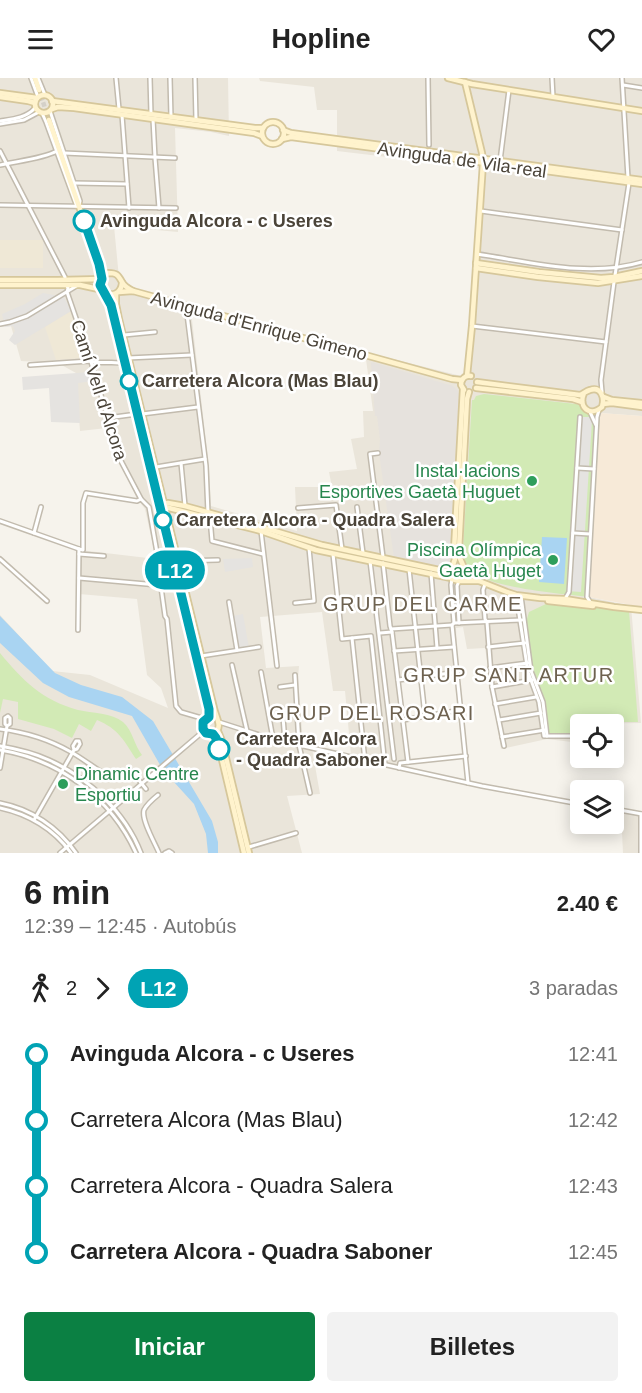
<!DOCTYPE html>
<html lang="es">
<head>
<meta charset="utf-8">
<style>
	:root { --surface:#fff; --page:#f2f2f2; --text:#222; --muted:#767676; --accent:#0b8043 }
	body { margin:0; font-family:Helvetica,sans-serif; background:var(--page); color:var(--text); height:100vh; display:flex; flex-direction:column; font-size:22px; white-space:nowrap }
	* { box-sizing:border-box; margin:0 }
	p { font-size:20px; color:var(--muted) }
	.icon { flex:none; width:33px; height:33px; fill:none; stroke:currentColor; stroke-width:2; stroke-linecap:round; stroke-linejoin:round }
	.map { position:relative; height:775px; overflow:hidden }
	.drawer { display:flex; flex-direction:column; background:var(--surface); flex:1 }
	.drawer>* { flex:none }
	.badge { padding:0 12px; border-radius:20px; font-size:21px; line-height:39px }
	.tools { position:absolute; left:570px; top:636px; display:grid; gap:12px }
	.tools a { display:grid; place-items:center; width:54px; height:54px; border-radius:6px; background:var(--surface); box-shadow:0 3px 15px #0003; font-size:30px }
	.map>.badge { position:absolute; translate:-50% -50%; box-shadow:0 0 0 3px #fff }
	.legs { display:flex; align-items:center; gap:9px; height:66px; padding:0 24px; font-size:20px }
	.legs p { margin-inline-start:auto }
	.head { display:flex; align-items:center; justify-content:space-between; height:102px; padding:0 24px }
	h1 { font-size:33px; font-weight:700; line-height:45px }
	.button { display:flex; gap:12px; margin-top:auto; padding:12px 24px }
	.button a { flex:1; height:69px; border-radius:6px; background:var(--accent); color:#fff; font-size:24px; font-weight:700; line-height:69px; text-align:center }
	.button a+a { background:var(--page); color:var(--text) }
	ul { padding:0 24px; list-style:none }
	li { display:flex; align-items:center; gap:21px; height:66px; font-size:22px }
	li i { display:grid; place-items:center; width:9px; height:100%; margin:0 8px; background:currentColor }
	li i::after { content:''; width:15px; height:15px; margin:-8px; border:4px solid; border-radius:50%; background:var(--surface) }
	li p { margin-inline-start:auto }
	li:first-child i { background:linear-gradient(#0000 50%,currentColor 0) }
	li:last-child i { background:linear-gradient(currentColor 50%,#0000 0) }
	header { display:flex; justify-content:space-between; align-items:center; height:78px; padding:0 24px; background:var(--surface); font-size:27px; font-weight:700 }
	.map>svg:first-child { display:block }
</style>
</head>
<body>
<header><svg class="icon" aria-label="menu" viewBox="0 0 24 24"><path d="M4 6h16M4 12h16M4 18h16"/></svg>Hopline<svg class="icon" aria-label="heart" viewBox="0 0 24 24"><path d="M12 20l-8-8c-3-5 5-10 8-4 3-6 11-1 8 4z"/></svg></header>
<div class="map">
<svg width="642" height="775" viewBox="0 0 642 775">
	<rect width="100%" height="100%" fill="#f6f3ec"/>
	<!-- residential -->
	<g fill="#eae5da">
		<polygon points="0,0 228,0 229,58 211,54 175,50 178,154 114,148 120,210 191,233 209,390 211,428 297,453 295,409 332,409 329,394 357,391 351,361 364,359 363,333 373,333 365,274 465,299 480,90 337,73 337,32 317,32 314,9 260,3 259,0 642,0 642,338 600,335 589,519 631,528 641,645 580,646 580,665 547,661 501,671 485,570 467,571 463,549 456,550 458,597 400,603 409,684 395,687 351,677 345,613 333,613 322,534 260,539 266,590 299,588 298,601 303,664 311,665 320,716 287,718 302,775 0,775 0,537 52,593 90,597 168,630 161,610 147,597 137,521 79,516 80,472 156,481 145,431 136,419 107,350 80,353 76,295 58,285 21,283 11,248 0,249"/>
		<polygon points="621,734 642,737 642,775 623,775"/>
	</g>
	<!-- commercial -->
	<polygon fill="#f7ead8" points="600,335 642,338 642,529 589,519"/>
	<!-- industrial -->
	<polygon fill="#e6e2dd" points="371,284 453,308 458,313 459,317 449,486 446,490 394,480 379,375 380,362 377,338 375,338"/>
	<!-- education -->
	<g fill="#efe8d6">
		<rect x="0" y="162" width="43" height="28"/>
		<polygon points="71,233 85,276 83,280 56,282 45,249"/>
	</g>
	<!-- green -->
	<g fill="#d2eab5">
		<path d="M484 316 576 326 600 335 589 519C564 516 481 510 467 489 464 484 464 477 463 471L472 322H474L476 318Z"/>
		<polygon points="548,525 629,533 638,644 585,644 585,646 580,646 580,656 547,655 544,622 532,591 526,544 529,534"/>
		<path d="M0 575C23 603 42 622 78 632 92 635 112 635 123 644 133 653 134 667 142 677L136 681C124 663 119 651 97 642L91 653 79 646 72 660 54 651 18 641V624L3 621 0 635Z"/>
	</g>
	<!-- parking -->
	<g fill="#e5e3e0">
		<polygon points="43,215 64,219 71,233 15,267 9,262 15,253 13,248 5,249 2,236 25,226"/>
		<polygon points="90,294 93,303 78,305 80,345 51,344 49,310 23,312 22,299"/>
		<polygon points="580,339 589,339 592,343 581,514 567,513 578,342"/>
		<polygon points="252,480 253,489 225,494 223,481"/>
		<polygon points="243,536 249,570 239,572 233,538"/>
	</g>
	<!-- water -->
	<g fill="#a9d4f2">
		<polygon points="542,459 567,460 564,506 539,504"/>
		<polygon points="0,538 55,595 81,607 122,619 153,643 212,743 218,764 218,775 208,775 206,756 194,726 163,692 132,638 69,619 43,605 0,565"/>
	</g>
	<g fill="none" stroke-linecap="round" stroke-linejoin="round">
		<!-- secondary-tunnel -->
		<polyline stroke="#d4d0c8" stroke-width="4.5" stroke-dasharray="4.5 2" stroke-linecap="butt" points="39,12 49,42"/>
		<defs>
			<g id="street">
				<polyline points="31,0 38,19"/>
				<polyline points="38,0 45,17"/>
				<polyline points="116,0 119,31"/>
				<polyline points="150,0 151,36"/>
				<polyline points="170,0 171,39"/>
				<polyline points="195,0 196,42"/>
				<polyline points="428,0 429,67"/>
				<polyline points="552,0 553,19"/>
				<polyline points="622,0 628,100"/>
				<polyline points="623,7 642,10"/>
				<polyline points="50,33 80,123 79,127"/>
				<polyline points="42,35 46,44 76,126"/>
				<polyline points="122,37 129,130"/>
				<polyline points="153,41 155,80 159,130"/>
				<path d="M0 43C13 41 26 40 35 30"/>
				<polyline points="0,46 24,42 39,34"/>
				<polyline points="0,73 65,199 65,202"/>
				<polyline points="64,75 175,80"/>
				<polyline points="500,83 509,12"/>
				<path d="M0 87C17 83 42 81 57 73"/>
				<polyline points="74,105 127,106"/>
				<polyline points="0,127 176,130"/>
				<polyline points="481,133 622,152"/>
				<path d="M477 176C531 184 589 200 642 184"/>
				<polyline points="67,208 68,210 67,214 91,284 121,383 141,421 149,429 162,503 161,509 165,538 167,541 176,628 181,634 205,641"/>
				<polyline points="186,228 206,388 208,435"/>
				<polyline points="0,246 10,244 27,238 78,207"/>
				<polyline points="472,248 606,264"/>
				<polyline points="124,257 155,254"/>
				<polyline points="128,280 192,277"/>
				<path d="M30 287 89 283C101 287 113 282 125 286"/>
				<polyline points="602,314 601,302 614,204 629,105"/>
				<polyline points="590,334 596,347"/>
				<polyline points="142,336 198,329"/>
				<polyline points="107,340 137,336"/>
				<polyline points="378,375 370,376 383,479"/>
				<polyline points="181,385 185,428"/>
				<polyline points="156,389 205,381"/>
				<polyline points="577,390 594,391"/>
				<polyline points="357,429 363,475"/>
				<polyline points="298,430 336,427 342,471"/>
				<polyline points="210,440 212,463 263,476"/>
				<polyline points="0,443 79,471"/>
				<polyline points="261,453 277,588"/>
				<polyline points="34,455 41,429"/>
				<polyline points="573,455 590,456"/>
				<polyline points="79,471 83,472 83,425 86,415 137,423 141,421"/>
				<polyline points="79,476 104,478"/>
				<polyline points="333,476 342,561 371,558 385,687"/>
				<polyline points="0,481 47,523"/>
				<polyline points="178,483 218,482"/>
				<polyline points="370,483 394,681"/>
				<polyline points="383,485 390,548 392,554 408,684"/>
				<polyline points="409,491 425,638"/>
				<polyline points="431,495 437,570"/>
				<polyline points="79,500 180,509"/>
				<polyline points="452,501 451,507 454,545 452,547 468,705"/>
				<polyline points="459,503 457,508 459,545"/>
				<polyline points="485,506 483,512 485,541 487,544 492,609 504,668"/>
				<polyline points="516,517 528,594 539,624 544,658 580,658"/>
				<polyline points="521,518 531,593 543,624 547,658"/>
				<polyline points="565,521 569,514 580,339"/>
				<polyline points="229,524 237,572"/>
				<polyline points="590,524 587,519 597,339 599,332"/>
				<polyline points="295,525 314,523 309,470"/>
				<polyline points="454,545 522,542"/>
				<polyline points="391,551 452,547"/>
				<polyline points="78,552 79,471"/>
				<polyline points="380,555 392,554"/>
				<polyline points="352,560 365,683"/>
				<polyline points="488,569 525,565"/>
				<polyline points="394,573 454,569"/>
				<polyline points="201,578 259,569"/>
				<polyline points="232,587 247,653"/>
				<polyline points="490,590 528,585"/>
				<polyline points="261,594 273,661"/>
				<polyline points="295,597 299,667 310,715"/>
				<polyline points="398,602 458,594"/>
				<polyline points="280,609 295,607"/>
				<polyline points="492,609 532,602"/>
				<polyline points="495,626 536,619"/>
				<polyline points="283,639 285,664"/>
				<polyline points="403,642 461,632"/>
				<polyline points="499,642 541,635"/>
				<polyline points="219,644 269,660 355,680 482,708 580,726"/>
				<path d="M0 651C25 654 50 662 71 674 85 682 97 692 111 700L122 697 130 692 134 695"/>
				<polyline points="502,659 545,652"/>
				<path d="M0 668C17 671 34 675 49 682 89 700 125 734 141 775"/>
				<path d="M0 672C60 682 111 720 136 775"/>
				<polyline points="0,690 7,648 10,646 10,640 8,638 5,640 5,646 7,648"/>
				<polyline points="399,690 400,685 466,678"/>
				<polyline points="138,701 146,711"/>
				<path d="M158 717C153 721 147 726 144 732 141 742 155 765 159 775"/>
				<path d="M0 725C31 731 58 749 76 775"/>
				<path d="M0 730C28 736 54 751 71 775"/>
				<polyline points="614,731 642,736"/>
				<polyline points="641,736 641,775"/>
				<polyline points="34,742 74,672 77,671 80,666 79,663 76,663 73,668 74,672"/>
				<polyline points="249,769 296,755"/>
				<polyline points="60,775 199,657 203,651"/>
				<polyline points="165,775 169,773 172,775"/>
			</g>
			<g id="secondary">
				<polyline points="35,0 39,12"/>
				<polyline points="448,0 472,6 642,33"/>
				<polyline points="465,4 482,75 483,85 472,248 467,298"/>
				<polyline points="0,15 37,20"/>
				<circle cx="44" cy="26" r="9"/>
				<polyline points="0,19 28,23 35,25"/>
				<polyline points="52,23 255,50 263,50"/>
				<polyline points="52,31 58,29 74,30 254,55 262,58"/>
				<path d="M49 42 99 186C100 195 100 205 103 212 111 220 121 216 122 205"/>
				<circle cx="273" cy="55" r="11"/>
				<polyline points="283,52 291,55 642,102"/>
				<polyline points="282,61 291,59 642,106"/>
				<polyline points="476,185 539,194 601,200 614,199 642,193"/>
				<polyline points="476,190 538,199 598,205 642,198"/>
				<path d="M102 201 108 195C117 195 118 197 122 204 124 208 129 211 133 213"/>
				<polyline points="0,202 58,202 102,201"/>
				<polyline points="0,207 80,207 103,212"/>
				<polyline points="119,214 133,213 452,301 462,302"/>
				<polyline points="106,215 111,227 209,631 209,639"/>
				<path d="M116 216V226L119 241 214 630C216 640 224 650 213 656"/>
				<path d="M477 304 580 317C583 316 586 313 590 312 601 308 605 320 602 329 590 339 578 330 584 315"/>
				<polyline points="476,310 573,321 582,324"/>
				<polyline points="463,311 454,472 455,481 450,496 452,501 459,503 479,503"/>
				<path d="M464 312 461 307C461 301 465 297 471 298"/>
				<polyline points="469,314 467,321 459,472 459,478 465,492 479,503 507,514 516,517 540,520 565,521 614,529 642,532"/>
				<polyline points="604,319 612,322 642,325"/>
				<polyline points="603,326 612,325 642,329"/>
				<polyline points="162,426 168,425 185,428 254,447 322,467 444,493 451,492"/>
				<polyline points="165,429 261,453 316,472 451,500"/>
				<polyline points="548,523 593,528"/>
				<polyline points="209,639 203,644 203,651 206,655 213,656"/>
				<polyline points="218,653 222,663 249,775"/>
				<polyline points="213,656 218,665 244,775"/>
			</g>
		</defs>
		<!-- street casing -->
		<use href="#street" stroke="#c2bbae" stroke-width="6"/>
		<!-- secondary casing -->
		<use href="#secondary" stroke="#d6c79b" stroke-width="8"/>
		<!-- street -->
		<use href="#street" stroke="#fff" stroke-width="3"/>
		<!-- secondary -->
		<use href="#secondary" stroke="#fff3cd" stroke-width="4.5"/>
	</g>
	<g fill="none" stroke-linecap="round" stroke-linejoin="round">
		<defs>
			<polyline id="line-1" points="84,143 99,186 102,201 100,207 111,227 209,631 209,639 203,644 203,651 206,655 213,656 216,660 219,671"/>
		</defs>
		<!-- line-1 casing -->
		<use href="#line-1" stroke="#fff" stroke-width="14"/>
		<!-- line-1 -->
		<use href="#line-1" stroke="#00a3b4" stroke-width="9"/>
	</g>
	<!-- markers -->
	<g fill="#fff" stroke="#00a3b4" stroke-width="3">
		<circle cx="84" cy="143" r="10"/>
		<circle cx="129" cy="303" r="8"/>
		<circle cx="163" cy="442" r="8"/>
		<circle cx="219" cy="671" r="10"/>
	</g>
	<g fill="#2e9e5b" stroke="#fff" stroke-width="2">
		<circle cx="532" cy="403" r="6"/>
		<circle cx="553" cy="482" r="6"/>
		<circle cx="63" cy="706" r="6"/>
	</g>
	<g text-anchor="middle" stroke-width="5" stroke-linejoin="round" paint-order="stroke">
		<!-- street labels -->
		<g font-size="18" fill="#4b4439" stroke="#fff">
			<text transform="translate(462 82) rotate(8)" y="6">Avinguda de Vila-real</text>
			<text transform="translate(259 248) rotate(15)" y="6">Avinguda d'Enrique Gimeno</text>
			<text transform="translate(99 312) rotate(72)" y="6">Camí Vell d'Alcora</text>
		</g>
		<!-- stop labels -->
		<g font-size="18" font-weight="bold" fill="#4b4439" stroke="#fff" text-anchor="start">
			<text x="100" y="149">Avinguda Alcora - c Useres</text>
			<text x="142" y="309">Carretera Alcora (Mas Blau)</text>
			<text x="176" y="448">Carretera Alcora - Quadra Salera</text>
			<text x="236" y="667">Carretera Alcora<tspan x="236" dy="21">- Quadra Saboner</tspan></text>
		</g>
		<!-- leisure labels -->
		<g font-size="18" fill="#27864d" stroke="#fff" text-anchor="end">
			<text x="520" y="399">Instal·lacions<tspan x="520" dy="21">Esportives Gaetà Huguet</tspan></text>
			<text x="541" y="478">Piscina Olímpica<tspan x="541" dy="21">Gaetà Huget</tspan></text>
			<text x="75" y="702" text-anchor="start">Dinamic Centre<tspan x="75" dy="21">Esportiu</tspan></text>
		</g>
		<!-- neighbourhood labels -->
		<g font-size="20" letter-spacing="1.5" fill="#6e6250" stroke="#fff">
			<text x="423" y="533">GRUP DEL CARME</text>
			<text x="509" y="604">GRUP SANT ARTUR</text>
			<text x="372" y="642">GRUP DEL ROSARI</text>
		</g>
	</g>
</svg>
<div class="tools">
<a><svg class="icon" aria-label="locate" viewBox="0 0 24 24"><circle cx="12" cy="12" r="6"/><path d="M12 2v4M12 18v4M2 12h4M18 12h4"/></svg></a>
<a><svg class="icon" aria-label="layers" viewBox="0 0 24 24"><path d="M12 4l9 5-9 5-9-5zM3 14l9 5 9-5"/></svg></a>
</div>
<b class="badge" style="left:175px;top:492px;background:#00a3b4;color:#fff">L12</b>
</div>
<section class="drawer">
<div class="head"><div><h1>6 min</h1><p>12:39 – 12:45 · Autobús</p></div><b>2.40 €</b></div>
<div class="legs"><svg class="icon" aria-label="walk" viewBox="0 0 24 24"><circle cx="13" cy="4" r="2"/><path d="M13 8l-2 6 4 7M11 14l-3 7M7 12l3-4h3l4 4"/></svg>2<svg class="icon" aria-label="forward" viewBox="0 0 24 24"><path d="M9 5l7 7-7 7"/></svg><b class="badge" style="background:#00a3b4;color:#fff">L12</b><p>3 paradas</p></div>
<ul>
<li><i style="color:#00a3b4"></i><b>Avinguda Alcora - c Useres</b><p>12:41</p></li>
<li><i style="color:#00a3b4"></i><span>Carretera Alcora (Mas Blau)</span><p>12:42</p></li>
<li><i style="color:#00a3b4"></i><span>Carretera Alcora - Quadra Salera</span><p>12:43</p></li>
<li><i style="color:#00a3b4"></i><b>Carretera Alcora - Quadra Saboner</b><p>12:45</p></li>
</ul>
<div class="button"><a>Iniciar</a><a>Billetes</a></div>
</section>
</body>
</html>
